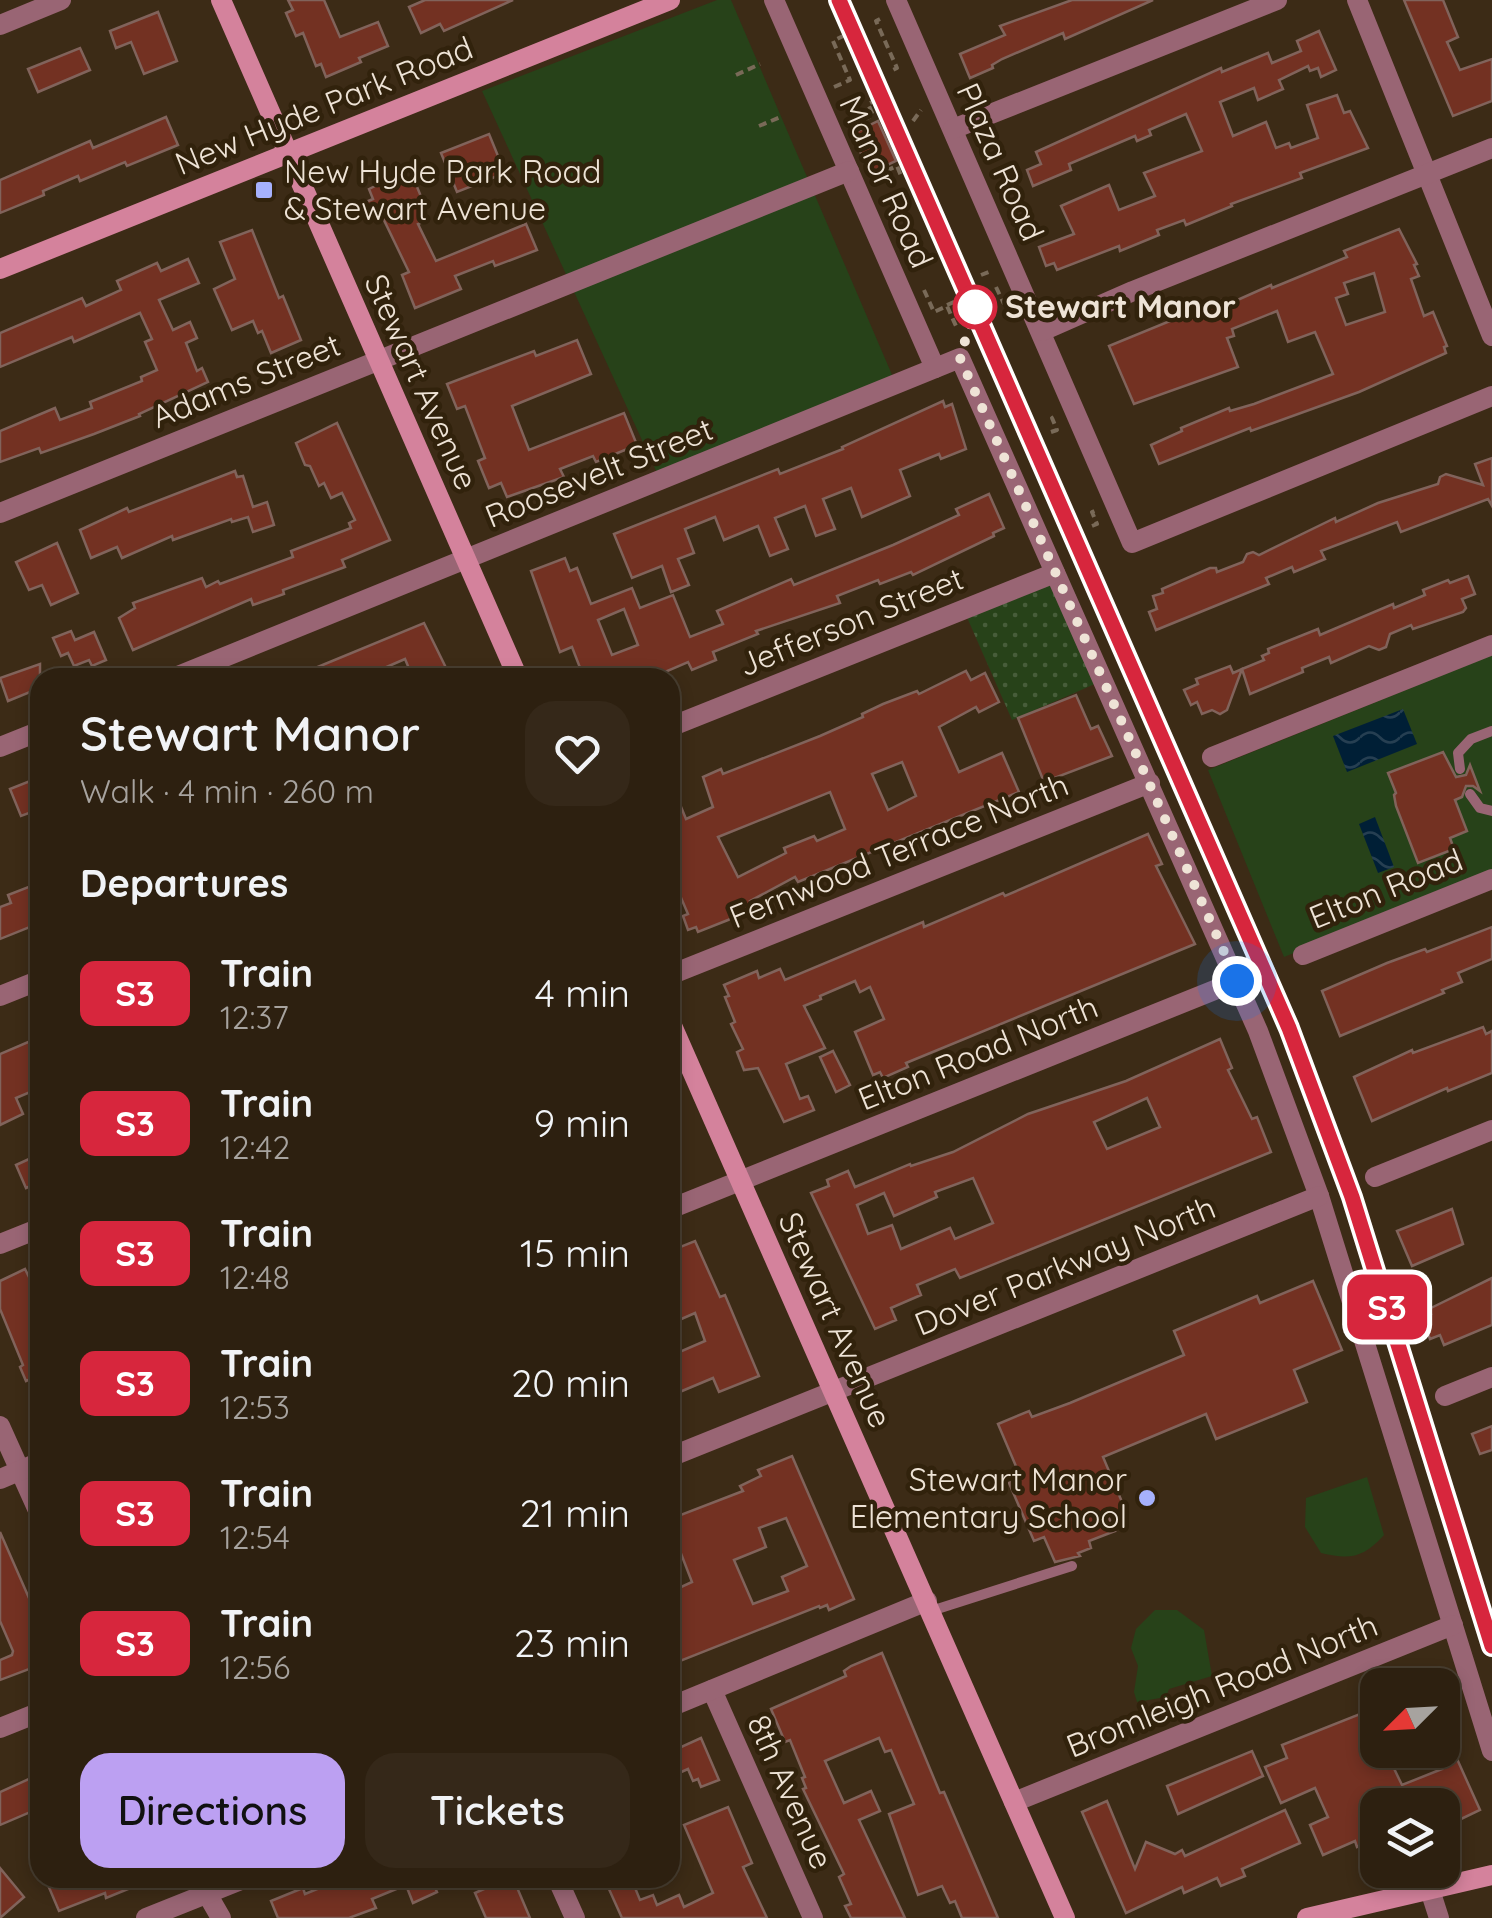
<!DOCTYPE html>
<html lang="en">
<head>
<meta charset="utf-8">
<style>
	:root { --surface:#2d2010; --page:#352819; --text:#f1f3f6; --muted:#a7a39f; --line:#483e30; --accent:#bca0f2 }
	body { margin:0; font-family:Quicksand,sans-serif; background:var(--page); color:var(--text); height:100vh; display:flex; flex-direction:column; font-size:38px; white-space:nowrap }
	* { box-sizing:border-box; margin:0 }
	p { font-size:32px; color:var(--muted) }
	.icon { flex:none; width:55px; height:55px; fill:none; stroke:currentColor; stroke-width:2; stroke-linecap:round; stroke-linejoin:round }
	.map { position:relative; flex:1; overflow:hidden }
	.details { position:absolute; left:30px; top:668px; width:650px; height:1220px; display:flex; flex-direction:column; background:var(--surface); border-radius:30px; box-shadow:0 5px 15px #0003,0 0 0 2px var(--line) }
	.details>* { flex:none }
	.badge { padding:0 20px; border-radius:15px; font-size:35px; line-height:65px }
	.needle { width:65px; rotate:246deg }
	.fabs { position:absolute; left:1360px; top:1668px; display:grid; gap:20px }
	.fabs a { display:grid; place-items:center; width:100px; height:100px; border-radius:20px; background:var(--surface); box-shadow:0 5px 15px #0003,0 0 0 2px var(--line); font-size:50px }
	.you { position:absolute; width:50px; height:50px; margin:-25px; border:8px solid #fff; border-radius:50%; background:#1a73e8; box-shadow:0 0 0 15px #1a73e833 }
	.map>.badge { position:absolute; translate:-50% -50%; box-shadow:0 0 0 5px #fff }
	h2 { padding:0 50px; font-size:38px; line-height:90px }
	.round { display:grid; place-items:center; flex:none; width:105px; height:105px; border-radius:30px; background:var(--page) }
	.summary { display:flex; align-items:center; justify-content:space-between; height:170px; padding:0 50px }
	h1 { font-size:48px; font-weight:600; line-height:75px }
	.cta { display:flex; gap:20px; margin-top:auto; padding:20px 50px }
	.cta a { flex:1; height:115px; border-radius:30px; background:var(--accent); color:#111; font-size:40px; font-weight:600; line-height:115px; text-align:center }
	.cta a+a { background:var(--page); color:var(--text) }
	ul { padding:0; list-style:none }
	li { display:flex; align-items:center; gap:30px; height:130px; padding:0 50px }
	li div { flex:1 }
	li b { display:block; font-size:38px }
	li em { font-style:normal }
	li .badge { min-width:110px; font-weight:700; text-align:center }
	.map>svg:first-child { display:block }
</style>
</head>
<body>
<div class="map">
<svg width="1492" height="1918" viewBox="0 0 1492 1918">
	<defs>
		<pattern id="grass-dots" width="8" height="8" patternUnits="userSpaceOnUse" patternTransform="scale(2.5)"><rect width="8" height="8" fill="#274219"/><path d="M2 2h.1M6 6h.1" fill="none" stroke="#475d3a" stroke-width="1.8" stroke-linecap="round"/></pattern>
		<pattern id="water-waves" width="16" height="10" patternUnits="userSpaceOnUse" patternTransform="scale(2.5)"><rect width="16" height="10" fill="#001f36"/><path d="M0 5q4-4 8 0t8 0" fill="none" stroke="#263f52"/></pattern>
	</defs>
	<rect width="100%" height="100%" fill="#3c2b16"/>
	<!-- grass -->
	<polygon fill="url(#grass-dots)" points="1066,573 1111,677 1012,720 966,615"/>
	<!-- green -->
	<g fill="#274219">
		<polygon points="717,0 731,0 893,377 658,475 482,91"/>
		<polygon points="1492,655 1492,873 1284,957 1208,770"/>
		<path d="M1367 1477 1384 1535C1363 1558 1350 1560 1321 1553L1305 1527 1306 1498Z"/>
		<polygon points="1155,1610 1177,1610 1204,1630 1212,1676 1169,1689 1166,1697 1137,1702 1134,1692 1138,1666 1131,1648 1136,1629"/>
	</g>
	<!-- water -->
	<g fill="url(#water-waves)">
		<polygon points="1403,709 1417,744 1347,772 1333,736"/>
		<polygon points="1375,817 1394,867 1378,873 1359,824"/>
	</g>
	<!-- building -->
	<g fill="#733122" stroke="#81635b" stroke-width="2.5" fill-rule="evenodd">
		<polygon points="288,0 324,0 340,37 378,22 388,46 359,58 361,62 326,77 321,64 316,66 303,33 296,36 286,13 293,10"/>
		<polygon points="425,0 513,0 444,31 440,24 421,33 409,7"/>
		<polygon points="1072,0 1153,0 1065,39 1063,33 1002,59 992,65 993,68 970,78 960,54 1005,35 1000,26"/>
		<polygon points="1404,0 1443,0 1458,37 1447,42 1460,70 1492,59 1492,101 1453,116"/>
		<polygon points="158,12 177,61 144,74 131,42 116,48 110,31"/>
		<polygon points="1319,31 1336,70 1321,77 1318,68 1310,71 1308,66 1279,80 1283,89 1258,100 1254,88 1220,102 1233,136 1266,122 1276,148 1289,143 1291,148 1318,138 1307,105 1337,95 1344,113 1350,111 1368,148 1300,173 1302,178 1231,204 1232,206 1186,225 1184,220 1157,230 1159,235 1120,251 1119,246 1057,270 1054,263 1046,266 1039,247 1074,234 1061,206 1109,185 1119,210 1155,196 1144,173 1202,151 1186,114 1149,130 1151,135 1137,141 1135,136 1069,164 1071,170 1033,186 1027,170 1041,164 1036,152 1221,68 1222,72 1268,53 1272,63 1301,51 1297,41"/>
		<polygon points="80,48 90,70 38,92 28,69"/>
		<polygon points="166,117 178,145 127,166 125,162 80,181 78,176 43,191 44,195 0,213 0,180 90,141 93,148"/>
		<polygon points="878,121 896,161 870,173 852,134"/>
		<polygon points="489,134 505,173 457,192 441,153"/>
		<polygon points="402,173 407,185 415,182 422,199 418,201 427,220 418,224 436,261 526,224 537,250 495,266 493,261 455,276 461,289 415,308 402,275 409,272 381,214 373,218 366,202 373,199 369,189"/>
		<path d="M1399 229 1417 264 1414 265 1419 276 1411 279 1424 316 1433 312 1447 346 1444 347 1446 353 1359 392 1251 431 1250 428 1159 464 1151 445 1182 431 1181 428 1229 408 1230 411 1254 404 1333 374 1315 332 1288 342 1277 311 1232 329 1234 336 1227 338 1238 367 1134 404 1109 346 1221 300 1224 306 1271 285 1272 288 1347 257 1344 251ZM1374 273 1385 312 1346 325 1336 298 1348 294 1344 283Z"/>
		<polygon points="252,230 279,298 283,296 301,340 271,353 262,331 258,333 253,321 232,330 214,289 235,279 220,242"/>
		<polygon points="188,259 199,283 159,300 173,330 190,322 197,338 186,343 197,371 202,368 208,382 139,414 140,416 94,434 41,453 39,448 0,462 0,431 55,408 60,420 92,408 90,402 142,381 141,377 157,370 145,342 152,339 140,313 74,342 72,337 0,367 0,333 82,298 86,306 121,290 117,281 157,263 161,271"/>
		<polygon points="577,340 591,374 512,406 529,450 624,413 637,445 596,462 593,456 560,469 564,477 507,497 501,483 489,488 478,461 485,458 465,406 457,409 447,384 534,351 536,356"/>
		<polygon points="943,401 945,407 952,404 966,449 941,459 939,454 900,470 910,496 862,517 851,488 823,499 835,529 816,536 805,506 775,518 788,549 770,556 758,526 724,540 715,517 685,529 694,553 678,559 689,585 671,592 662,566 632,578 614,534 778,469 780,474 843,449 842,447"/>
		<polygon points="337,423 390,540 342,560 345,567 283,590 284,594 253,605 251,599 133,650 119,618 135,608 133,603 202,578 206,587 218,581 220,584 293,557 291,551 351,528 349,523 355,520 342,493 331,498 324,483 319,486 310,466 305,465 296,443"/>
		<polygon points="1492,458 1492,506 1488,499 1401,532 1397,522 1321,551 1325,559 1294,572 1292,567 1266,578 1269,584 1156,630 1149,612 1157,609 1153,596 1163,593 1162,589 1210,568 1216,568 1217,572 1243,562 1247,554 1253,552 1259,555 1335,518 1336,522 1378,503 1438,484 1440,477 1446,474 1483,485 1475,464"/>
		<polygon points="235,471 237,477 243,476 253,507 267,502 274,525 253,532 248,517 232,522 231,519 173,540 172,536 122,558 117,547 91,558 80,530 127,508 129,512"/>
		<path d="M989 494 1004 528 993 533 994 536 913 575 911 572 880 584 878 580 837 596 840 603 756 631 758 634 713 652 716 660 692 670 688 662 651 678H584L572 647 560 652 531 571 565 558 570 571 577 568 591 604 632 588 640 608 673 595 690 637 723 624 717 611 791 579 794 585 893 545 959 515 956 509ZM624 609 638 645 612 655 598 620Z"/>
		<polygon points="57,543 78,593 51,605 42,585 29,590 16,562"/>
		<polygon points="1468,576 1475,594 1462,599 1466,608 1463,612 1413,629 1411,625 1390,634 1386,647 1379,650 1369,646 1331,663 1329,657 1302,668 1303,672 1250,694 1242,669 1264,660 1262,656 1269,653 1268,649 1318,629 1320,635 1393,604 1394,608 1425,595 1423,590 1448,580 1450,583"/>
		<polygon points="424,623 451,678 413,678 405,659 375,672 377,678 291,678"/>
		<polygon points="71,631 75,640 94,632 106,660 92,666 89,660 74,666 68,653 61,656 53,638"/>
		<polygon points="40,664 40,688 8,701 0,678"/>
		<polygon points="1230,666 1233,673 1242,669 1227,710 1220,714 1212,710 1202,714 1197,702 1191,705 1184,690 1198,684 1196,679"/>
		<path d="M966 671 971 680 985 673 999 702 979 712 976 707 939 727 959 772 1002 753 1019 792 798 882 795 877 750 901 753 908 728 920 698 932 696 927 688 930 683 916 688 914 670 872V780L686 819 713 807 703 777 721 769 723 774 820 736 863 717 862 714 883 704 917 691 919 694ZM902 762 916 796 888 810 872 774ZM830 792 845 829 817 841 814 836 784 848 786 853 738 877 718 837Z"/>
		<polygon points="1076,695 1091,729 1098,726 1112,756 1044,782 1018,718"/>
		<polygon points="1443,752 1456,777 1466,775 1470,765 1480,791 1473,786 1466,786 1462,797 1455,800 1467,831 1450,838 1454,849 1418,863 1396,806 1394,795 1396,793 1388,773"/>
		<polygon points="40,777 40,809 21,816 10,789"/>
		<polygon points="1148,834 1162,864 1156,866 1195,944 906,1063 908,1067 883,1078 880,1072 873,1075 855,1032 884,1019 870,987 860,992 855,981 820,996 821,999 804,1006 825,1048 786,1064 800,1099 808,1096 814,1110 784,1122 758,1068 744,1070 737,1052 743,1049 731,1024 735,1022 725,997 729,996 724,985 757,971 759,978 780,969 785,980 923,922 924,927 1003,893 1005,896"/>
		<polygon points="31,886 40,908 40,923 0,939 0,907 11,903 8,895"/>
		<polygon points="1492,927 1492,959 1458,973 1462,982 1442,990 1444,993 1340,1036 1322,991 1387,963 1425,949 1427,952"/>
		<polygon points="1483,1027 1486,1034 1492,1031 1492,1073 1448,1091 1447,1088 1372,1121 1354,1077 1412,1050 1413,1053"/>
		<polygon points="40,1037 40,1088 16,1098 23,1114 0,1125 0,1054"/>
		<path d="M1220 1039 1232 1068 1228 1070 1252 1119 1257 1117 1271 1152 960 1278 955 1269 917 1285 921 1295 891 1308 896 1320 875 1329 811 1193 829 1186 827 1180 848 1171 855 1187 910 1164 911 1166 953 1152 1028 1114 1126 1081ZM1147 1098 1160 1127 1107 1149 1094 1122ZM973 1178 993 1223 955 1239 950 1228 901 1249 892 1225 868 1234 857 1205 884 1193 894 1216 937 1197 935 1192Z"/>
		<polygon points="833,1051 850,1085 836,1092 820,1057"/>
		<polygon points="40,1154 40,1182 26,1188 16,1165"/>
		<polygon points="1452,1209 1463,1244 1412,1266 1397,1231"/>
		<polygon points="695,1241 720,1297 725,1295 759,1376 719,1392 713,1378 670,1396 670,1356 705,1341 695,1313 670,1324 670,1286 675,1284 670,1272 670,1251"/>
		<polygon points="25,1269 30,1279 40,1274 40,1295 35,1298 40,1309 40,1375 26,1381 20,1367 23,1365 0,1309 0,1281"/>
		<polygon points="1492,1278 1492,1325 1444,1345 1440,1335 1430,1339 1422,1318 1431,1314 1429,1309"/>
		<polygon points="1313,1281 1342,1350 1294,1370 1307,1402 1216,1439 1206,1414 1103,1457 1125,1509 1108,1516 1115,1531 1089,1541 1091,1548 1078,1553 1080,1556 1055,1562 1044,1537 1034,1541 1009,1483 1021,1478 998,1424 1029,1411 1032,1417 1070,1403 1184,1355 1174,1331 1257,1296 1260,1303"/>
		<polygon points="1492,1426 1492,1450 1480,1454 1472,1434"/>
		<path d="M792 1456 854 1599 829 1610 827 1605 820 1608 819 1606 670 1665V1592L692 1582 680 1551 670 1555V1519L743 1491 740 1486 761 1476 758 1470ZM786 1518 807 1566 782 1577 788 1591 753 1604 734 1560 766 1547 759 1528Z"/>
		<polygon points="0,1532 36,1614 40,1612 40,1665 0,1680 0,1660 12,1655 13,1651 0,1621"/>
		<polygon points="882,1653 940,1793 944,1792 998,1918 962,1918 955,1901 950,1903 942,1886 918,1895 889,1814 914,1804 891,1750 885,1752 879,1738 825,1761 844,1803 871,1791 880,1811 859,1820 905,1918 851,1918 845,1906 851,1904 839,1877 844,1874 803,1789 806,1788 802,1778 805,1777 790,1740 785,1742 771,1709 846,1676 844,1671 851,1666"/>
		<polygon points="1442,1700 1460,1740 1442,1748"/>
		<polygon points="1370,1710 1378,1727 1378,1750 1385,1750 1402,1785 1442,1769 1433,1750 1453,1750 1480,1810 1461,1819 1459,1815 1442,1822 1442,1805 1378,1805 1378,1837 1357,1847 1355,1841 1323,1855 1310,1825 1328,1817 1315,1788 1281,1803 1265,1767 1287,1758 1282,1745"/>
		<polygon points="701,1738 719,1780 701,1787 698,1779 693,1781 688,1769 670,1777 670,1752"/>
		<polygon points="1252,1751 1263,1776 1178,1814 1167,1786"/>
		<polygon points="40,1774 40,1808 0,1825 0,1792"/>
		<polygon points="1107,1801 1135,1869 1146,1842 1175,1854 1182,1850 1185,1856 1285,1810 1300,1843 1242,1869 1245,1876 1221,1886 1217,1878 1184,1893 1182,1887 1126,1913 1082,1812"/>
		<polygon points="728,1807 752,1863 743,1867 767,1918 622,1918 604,1878 631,1878 640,1900 653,1895 657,1905 679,1895 684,1907 713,1893 684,1825"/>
		<polygon points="0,1868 24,1897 0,1918"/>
		<polygon points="45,1878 155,1878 106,1898 105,1893 59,1911"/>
		<polygon points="362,1878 431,1878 437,1892 413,1903 406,1885 372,1899 376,1908 349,1918 278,1918 271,1901 303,1888 305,1894 339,1880 342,1886"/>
		<polygon points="490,1878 513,1878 530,1918 486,1918 475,1893 493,1885"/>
	</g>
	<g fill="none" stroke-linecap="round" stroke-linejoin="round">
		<!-- path -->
		<g stroke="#796a58" stroke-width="4" stroke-dasharray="8 5" stroke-linecap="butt">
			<polyline points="880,19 876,21 897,68 891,71"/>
			<polyline points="736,75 760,64"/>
			<polyline points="834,87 850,80 833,41 845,35"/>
			<polyline points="913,121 921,110"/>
			<polyline points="759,126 783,116"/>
			<polyline points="851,126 873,115 868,104 874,101"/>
			<polyline points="874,176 897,166 901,176 906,173"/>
			<polyline points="981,275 991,271"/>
			<polyline points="996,287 1004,304"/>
			<polyline points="924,290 934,312 947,306 956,326"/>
			<polyline points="947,305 961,299"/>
			<polyline points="1051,432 1057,430 1052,418 1058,416"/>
			<polyline points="1092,526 1097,524 1092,512 1099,509"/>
		</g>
		<!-- service -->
		<g stroke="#996574" stroke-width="10">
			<polyline points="1460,769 1458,753 1471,739 1492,731"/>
			<polyline points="1470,794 1480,808 1492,811"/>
			<polyline points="931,1611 1072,1566"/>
		</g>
		<!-- minor -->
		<g stroke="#996574" stroke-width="20">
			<polyline points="774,0 935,368"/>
			<polyline points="896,0 1132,543 1492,396"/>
			<polyline points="1357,0 1492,336"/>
			<polyline points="0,25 61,0"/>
			<polyline points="953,129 1277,0"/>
			<polyline points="1042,331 1133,291 1492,148"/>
			<polyline points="0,513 849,171"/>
			<polyline points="173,678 960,358 1258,1031 1319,1196 1492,1751"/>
			<polyline points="670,727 1055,573"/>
			<polyline points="0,747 40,731"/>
			<polyline points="1212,757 1492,645"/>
			<polyline points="1303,955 1492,879"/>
			<polyline points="670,975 1150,783"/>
			<polyline points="0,996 40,980"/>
			<polyline points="1375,1177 1492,1130"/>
			<polyline points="670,1209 1237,981"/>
			<polyline points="0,1244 40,1228"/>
			<polyline points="1445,1396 1492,1377"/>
			<polyline points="0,1426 40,1515"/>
			<polyline points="670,1457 1319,1196"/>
			<polyline points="0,1479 40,1462"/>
			<polyline points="712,1690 813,1918"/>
			<polyline points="670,1707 927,1601"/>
			<polyline points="0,1728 40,1712"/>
			<polyline points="1014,1802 1453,1625"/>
			<polyline points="198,1878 221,1918"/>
			<polyline points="557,1878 575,1918"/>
			<polyline points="1430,1890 1439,1918"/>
			<polyline points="146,1918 246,1878"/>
		</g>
		<!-- secondary -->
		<g stroke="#d4829c" stroke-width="20">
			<polyline points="221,0 518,678"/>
			<polyline points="0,269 670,0"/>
			<polyline points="670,1021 1065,1918"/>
			<polyline points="1307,1918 1492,1875"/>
		</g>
		<defs>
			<polyline id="rail" points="839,0 1289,1028 1352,1197 1492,1645"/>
		</defs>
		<!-- rail casing -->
		<use href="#rail" stroke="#cfc3b5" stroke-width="10"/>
		<!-- rail -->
		<use href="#rail" stroke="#31220c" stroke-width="6" stroke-dasharray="19" stroke-linecap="butt"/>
	</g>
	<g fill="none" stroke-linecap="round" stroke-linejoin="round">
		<defs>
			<polyline id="line" points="839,0 1289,1028 1352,1197 1492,1646"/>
		</defs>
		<!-- line casing -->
		<use href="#line" stroke="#fff" stroke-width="22"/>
		<!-- line -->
		<use href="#line" stroke="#d7263d" stroke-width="15"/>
		<!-- walk -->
		<polyline stroke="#eee3d6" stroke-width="10" stroke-dasharray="0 18" points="975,307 960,358 1237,981"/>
	</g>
	<!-- markers -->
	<g fill="#a6b1fc" stroke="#31220c" stroke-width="4">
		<rect x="254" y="180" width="20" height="20" rx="5"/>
		<circle cx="1147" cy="1498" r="10"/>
	</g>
	<circle fill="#fff" stroke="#d7263d" stroke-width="5" cx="975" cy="307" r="20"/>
	<g text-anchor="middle" stroke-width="9" stroke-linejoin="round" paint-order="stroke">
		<!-- street labels -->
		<g font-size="32" fill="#eee3d6" stroke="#31220c">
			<text transform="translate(324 106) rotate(-22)" y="11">New Hyde Park Road</text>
			<text transform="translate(1000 162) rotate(66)" y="11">Plaza Road</text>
			<text transform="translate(886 182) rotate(66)" y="11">Manor Road</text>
			<text transform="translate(246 381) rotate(-22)" y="11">Adams Street</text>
			<text transform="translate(421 382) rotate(66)" y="11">Stewart Avenue</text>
			<text transform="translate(599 473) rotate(-22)" y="11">Roosevelt Street</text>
			<text transform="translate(851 622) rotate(-22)" y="11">Jefferson Street</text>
			<text transform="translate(899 851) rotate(-22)" y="11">Fernwood Terrace North</text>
			<text transform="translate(1386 889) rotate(-22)" y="11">Elton Road</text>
			<text transform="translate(978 1053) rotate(-22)" y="11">Elton Road North</text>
			<text transform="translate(1065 1266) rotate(-22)" y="11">Dover Parkway North</text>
			<text transform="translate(835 1320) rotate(66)" y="11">Stewart Avenue</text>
			<text transform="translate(1222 1686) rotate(-22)" y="11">Bromleigh Road North</text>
			<text transform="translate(790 1792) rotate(66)" y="11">8th Avenue</text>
		</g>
		<!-- poi labels -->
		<g font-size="32" fill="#eee3d6" stroke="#31220c" text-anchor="start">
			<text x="284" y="183">New Hyde Park Road<tspan x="284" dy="37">&amp; Stewart Avenue</tspan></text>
			<text x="1127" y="1491" text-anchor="end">Stewart Manor<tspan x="1127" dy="37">Elementary School</tspan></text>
		</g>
		<!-- stop labels -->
		<g font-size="32" font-weight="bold" fill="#eee3d6" stroke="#31220c" text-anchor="start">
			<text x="1005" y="318">Stewart Manor</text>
		</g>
	</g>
</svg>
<div class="fabs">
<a><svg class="needle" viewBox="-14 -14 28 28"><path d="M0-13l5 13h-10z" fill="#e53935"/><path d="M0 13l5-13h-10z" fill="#a7a39f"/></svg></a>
<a><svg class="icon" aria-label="layers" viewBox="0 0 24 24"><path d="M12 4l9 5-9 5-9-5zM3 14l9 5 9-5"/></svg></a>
</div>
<div class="you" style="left:1237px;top:981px"></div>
<b class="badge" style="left:1387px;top:1307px;background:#d7263d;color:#fff">S3</b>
<section class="details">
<div class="summary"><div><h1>Stewart Manor</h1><p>Walk · 4 min · 260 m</p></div><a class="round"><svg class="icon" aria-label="heart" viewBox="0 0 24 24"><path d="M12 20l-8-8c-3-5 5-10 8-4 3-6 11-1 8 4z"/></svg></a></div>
<h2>Departures</h2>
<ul>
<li><span class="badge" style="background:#d7263d;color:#fff">S3</span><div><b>Train</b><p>12:37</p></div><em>4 min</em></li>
<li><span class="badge" style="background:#d7263d;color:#fff">S3</span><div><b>Train</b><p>12:42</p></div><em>9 min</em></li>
<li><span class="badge" style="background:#d7263d;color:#fff">S3</span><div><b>Train</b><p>12:48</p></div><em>15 min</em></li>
<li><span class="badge" style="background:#d7263d;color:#fff">S3</span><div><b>Train</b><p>12:53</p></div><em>20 min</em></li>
<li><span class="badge" style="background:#d7263d;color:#fff">S3</span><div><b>Train</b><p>12:54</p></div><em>21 min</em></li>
<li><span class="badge" style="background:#d7263d;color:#fff">S3</span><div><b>Train</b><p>12:56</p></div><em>23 min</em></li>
</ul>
<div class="cta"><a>Directions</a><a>Tickets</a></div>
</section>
</div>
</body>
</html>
